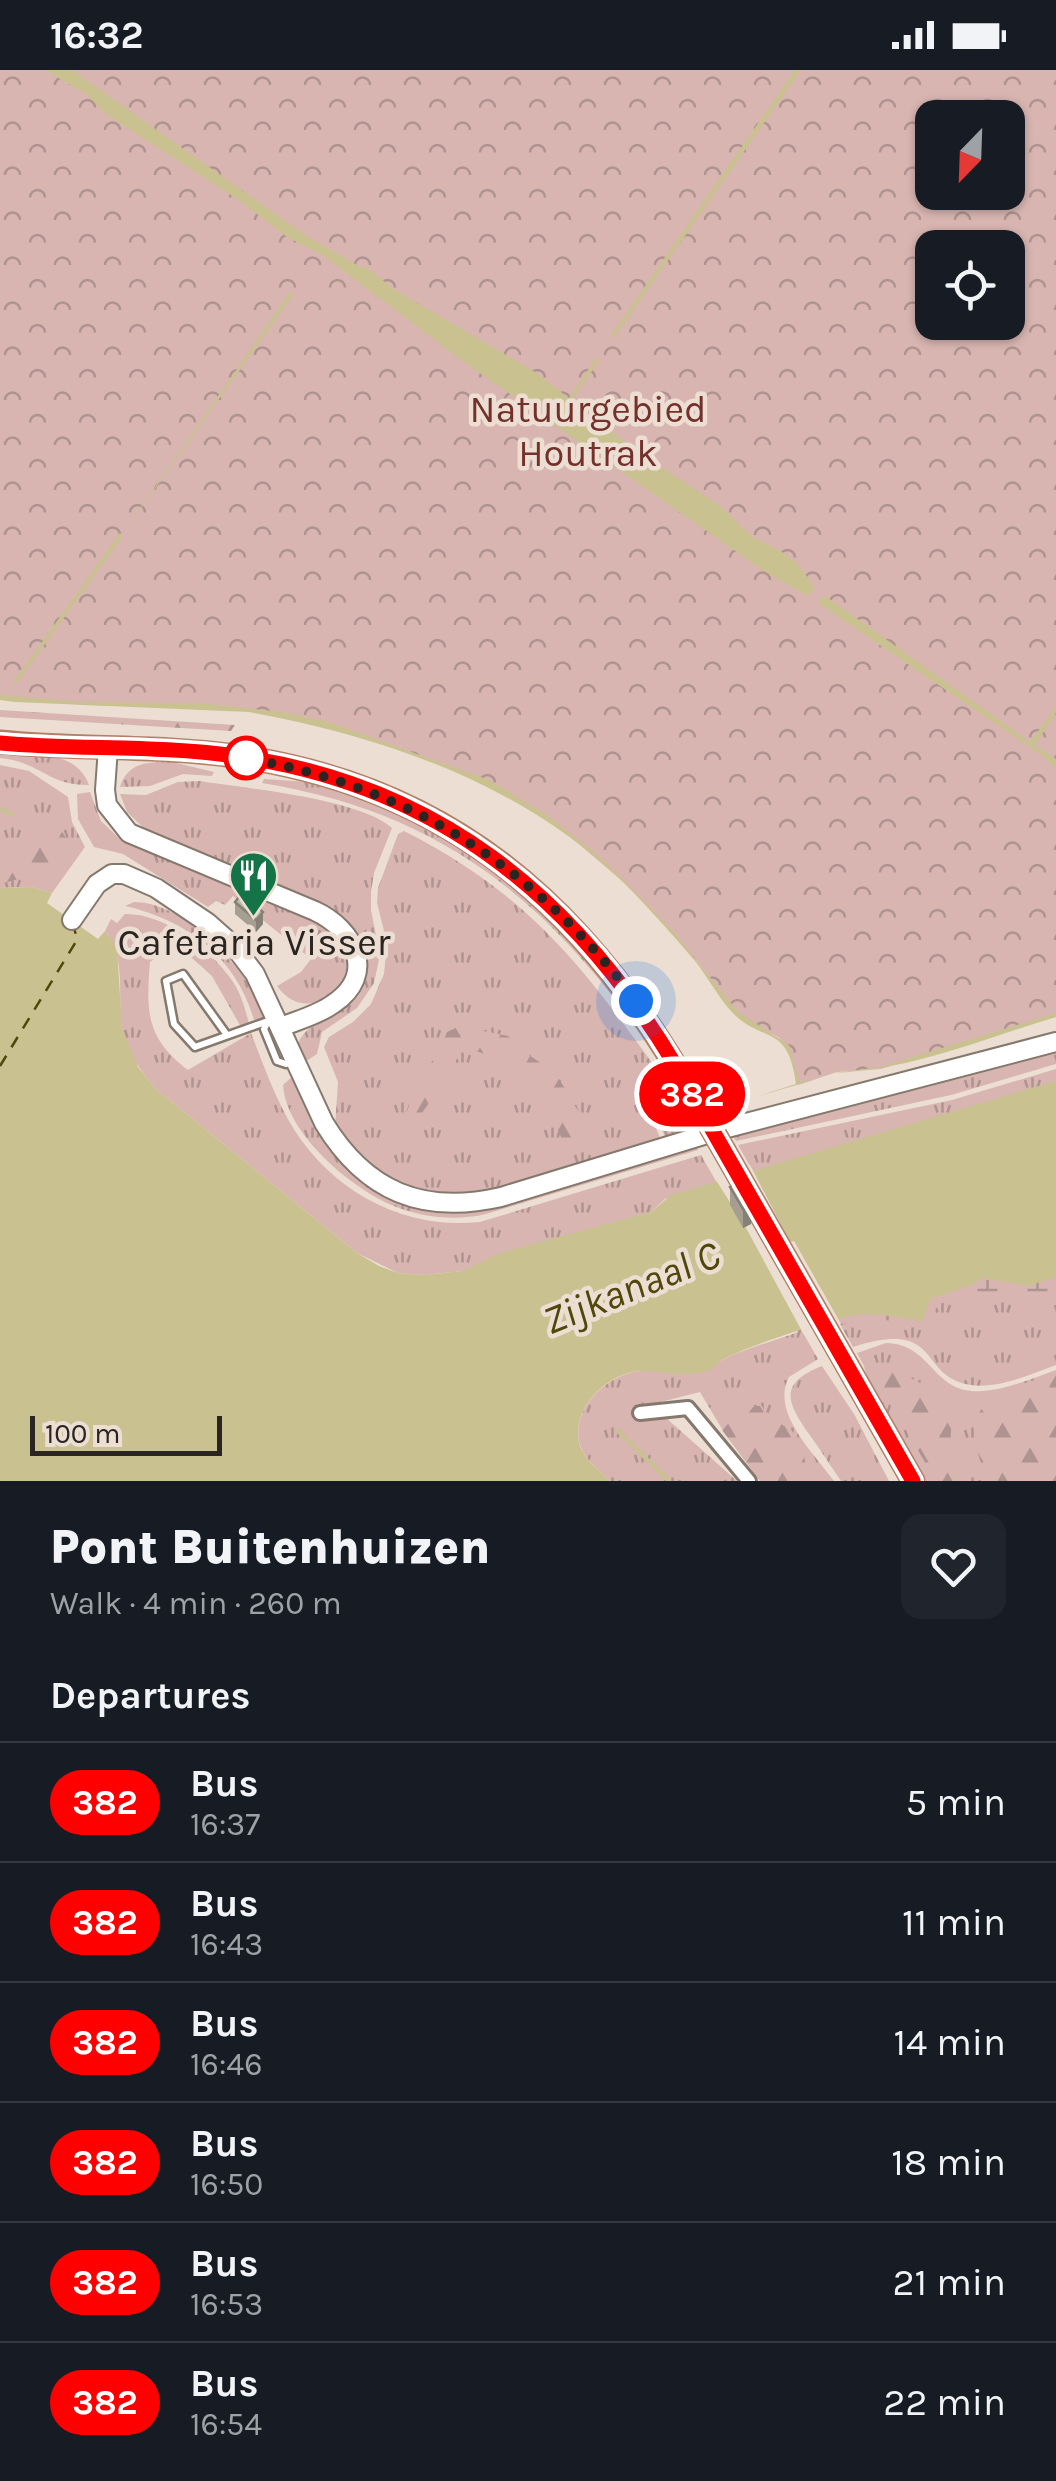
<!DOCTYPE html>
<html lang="en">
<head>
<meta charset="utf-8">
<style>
	:root { --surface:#171b24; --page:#20242c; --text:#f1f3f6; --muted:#9ea1a6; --line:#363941 }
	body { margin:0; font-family:Karla,sans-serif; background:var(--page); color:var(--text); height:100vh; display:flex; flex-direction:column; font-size:38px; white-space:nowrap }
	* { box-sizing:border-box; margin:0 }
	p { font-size:32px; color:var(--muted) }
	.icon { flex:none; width:55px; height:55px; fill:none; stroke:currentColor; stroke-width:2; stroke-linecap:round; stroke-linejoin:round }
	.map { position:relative; height:1411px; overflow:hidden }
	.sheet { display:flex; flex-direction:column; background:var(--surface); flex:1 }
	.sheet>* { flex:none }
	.badge { padding:0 20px; border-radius:32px; font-size:35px; line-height:65px }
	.needle { width:65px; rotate:203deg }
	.controls { position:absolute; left:915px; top:30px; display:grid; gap:20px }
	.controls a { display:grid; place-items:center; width:110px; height:110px; border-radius:20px; background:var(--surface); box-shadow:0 2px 8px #0004; font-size:50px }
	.scale { position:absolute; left:30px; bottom:25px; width:192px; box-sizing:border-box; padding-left:10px; border:5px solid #2a2520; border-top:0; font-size:28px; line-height:35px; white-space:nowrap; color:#2a2520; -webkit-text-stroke:8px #ecded2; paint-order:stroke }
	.you { position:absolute; width:50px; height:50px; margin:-25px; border:8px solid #fff; border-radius:50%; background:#1a73e8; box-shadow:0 0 0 15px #1a73e833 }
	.map>.badge { position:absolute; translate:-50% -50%; box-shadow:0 0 0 5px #fff }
	h2 { padding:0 50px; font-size:38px; line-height:90px }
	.round { display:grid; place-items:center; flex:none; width:105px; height:105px; border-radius:20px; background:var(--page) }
	.overview { display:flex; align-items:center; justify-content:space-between; height:170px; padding:0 50px }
	h1 { font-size:48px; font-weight:800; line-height:75px }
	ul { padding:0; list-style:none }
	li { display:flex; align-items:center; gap:30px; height:120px; padding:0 50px; border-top:2px solid var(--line) }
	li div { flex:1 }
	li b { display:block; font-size:38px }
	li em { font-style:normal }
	li .badge { min-width:110px; font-weight:700; text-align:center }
	.status { display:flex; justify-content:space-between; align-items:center; height:70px; padding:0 50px; background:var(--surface); direction:ltr }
	.status svg { height:28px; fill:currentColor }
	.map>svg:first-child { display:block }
</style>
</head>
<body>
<div class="status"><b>16:32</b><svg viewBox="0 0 49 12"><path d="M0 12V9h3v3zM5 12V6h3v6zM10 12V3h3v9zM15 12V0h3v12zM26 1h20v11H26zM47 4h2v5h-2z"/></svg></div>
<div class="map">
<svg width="1056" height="1411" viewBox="0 0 1056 1411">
	<defs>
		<pattern id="grass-tufts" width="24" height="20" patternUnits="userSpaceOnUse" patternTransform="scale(2.5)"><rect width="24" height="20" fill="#d8b5b1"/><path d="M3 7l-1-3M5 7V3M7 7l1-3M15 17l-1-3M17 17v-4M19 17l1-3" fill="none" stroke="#af9390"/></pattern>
		<pattern id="forest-firs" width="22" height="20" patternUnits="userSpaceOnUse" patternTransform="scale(2.5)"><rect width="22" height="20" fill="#d8b5b1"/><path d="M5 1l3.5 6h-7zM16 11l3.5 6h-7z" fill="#af9390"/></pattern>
		<pattern id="wetland-marsh" width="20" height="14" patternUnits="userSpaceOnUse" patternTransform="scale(2.5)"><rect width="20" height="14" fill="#d8b5b1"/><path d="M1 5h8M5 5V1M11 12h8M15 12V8" fill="none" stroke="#af9390"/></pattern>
		<pattern id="park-crowns" width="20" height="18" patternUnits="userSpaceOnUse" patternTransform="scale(2.5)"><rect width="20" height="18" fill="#d8b5b1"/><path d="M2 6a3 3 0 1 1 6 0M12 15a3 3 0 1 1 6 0" fill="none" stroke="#af9390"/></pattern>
	</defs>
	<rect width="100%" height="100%" fill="#ecded2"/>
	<!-- grass -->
	<g fill="url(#grass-tufts)">
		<path d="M0 682C31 685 76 679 89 715 48 716 41 692 0 688Z"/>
		<path d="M172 692 214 702 212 706 183 704 150 716 120 717C128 691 150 692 172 692Z"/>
		<polygon points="0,695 29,701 68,727 72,752 85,777 52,823 31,817 0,818"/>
		<path d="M264 709 309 712 369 730 449 768 534 829 621 924 666 1001C562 843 453 744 262 713Z"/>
		<path d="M199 711C245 718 360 729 392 758L374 803 371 822V840L380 885 374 913 357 938 322 962 317 984 305 992 297 977C308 938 372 952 367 889 366 866 350 851 331 840L178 778 147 761 127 742 120 724 146 725 178 712Z"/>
		<path d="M90 722 101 751 121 770 308 846C322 855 337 862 344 878 360 916 307 958 277 916L301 902 311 889 233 826 225 835 216 831 208 837 123 784 94 777 78 749 77 724Z"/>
		<path d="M404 761C528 824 581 894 660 1004L657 1006 663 1011 641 1021 660 1068 493 1122 432 1126 396 1114 356 1087 335 1057 338 1012 324 977 329 967 353 952 371 934 384 904 387 873 377 833 378 818 398 764Z"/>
		<path d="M134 832C186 832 249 901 266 947L254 950C236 887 187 850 125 836Z"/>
		<path d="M125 844C164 843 210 879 231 909 241 923 245 938 249 954L241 957 212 906 183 880 165 881 150 892C146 942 146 968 188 1000L251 963C264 996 276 1031 295 1061 336 1124 406 1160 480 1152L701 1085 818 1289 789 1307C770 1342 814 1383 834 1411H760L722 1359 700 1322 633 1339 636 1350 665 1347 737 1411H610C599 1400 585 1390 580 1375 570 1342 603 1308 634 1302 657 1298 681 1306 704 1301 713 1299 717 1293 724 1289 747 1278 774 1271 798 1262L666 1128 651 1142 463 1201 425 1205 398 1203 357 1183 156 1019C142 1002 128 985 123 963 116 930 128 888 105 861L111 849 117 853Z"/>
		<polygon points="1056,978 1056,994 951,1025 736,1071 733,1066 777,1051"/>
		<path d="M1056 999V1295C1031 1304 999 1319 971 1315 916 1307 944 1248 853 1277L738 1075 952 1030Z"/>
		<path d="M293 1006 325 1067 434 1139 696 1075 698 1080 486 1144C457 1151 422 1148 394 1136 352 1119 286 1064 283 1015Z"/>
		<polygon points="665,1016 668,1026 687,1060 665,1067 648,1023"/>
		<path d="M886 1273C930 1274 932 1318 972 1321 1000 1323 1030 1309 1056 1300V1411H922L870 1320 864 1296 857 1283Z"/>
		<path d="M822 1296 854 1344 889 1411H841C830 1395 820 1379 809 1364 786 1331 779 1313 822 1296Z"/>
	</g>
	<!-- forest -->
	<g fill="url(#forest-firs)">
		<polygon points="0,640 235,655 231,661 0,647"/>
		<polygon points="45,751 60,759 73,778 69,795 54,811 46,813 26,807 0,814 0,793 37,755"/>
		<polygon points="460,956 508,966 527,984 555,1002 594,1068 591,1075 571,1080 565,1076 538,1014 527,1003 514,993 472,980 460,983 443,1014 413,1055 408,1054 404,1049 420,1007 439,982 447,962"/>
		<path d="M892 1299C903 1300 906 1305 914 1310 929 1318 948 1317 961 1328 961 1339 956 1343 953 1353 945 1374 960 1393 969 1411H936L882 1319V1306Z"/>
		<path d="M1056 1303V1411H989C952 1334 991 1324 1056 1303Z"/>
		<polygon points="754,1336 762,1336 766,1345 791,1360 802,1372 806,1398 822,1411 760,1411 722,1360 728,1354 740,1353"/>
	</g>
	<!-- wetland -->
	<polygon fill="url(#wetland-marsh)" points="1056,1203 1056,1235 1034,1228 978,1223 967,1223 938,1235 931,1248 922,1255 869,1248 841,1255 838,1250 859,1241 926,1226 971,1207"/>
	<!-- park -->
	<path fill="url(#park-crowns)" fill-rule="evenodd" d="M0 0H1056V945L881 999 837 1002 798 1015 787 975 778 967 742 948 697 891 628 816 553 752 497 717 450 696 326 654 242 639 83 635 0 627ZM932 48H1008V122H932ZM932 178H1008V252H932Z"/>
	<!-- water -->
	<g fill="#c9c290">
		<polygon points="45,0 72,0 308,167 355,194 369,199 395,220 535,302 633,378 719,435 753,467 784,483 799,495 815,518 808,526 767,503 461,290 324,186 287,167 240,131 106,44 86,24"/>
		<polygon points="795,0 801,0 613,269 612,264"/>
		<polygon points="291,221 294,224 134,448 134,447"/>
		<polygon points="120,463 123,466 17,613 12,614"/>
		<polygon points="824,525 1030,672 1056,637 1056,643 1035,675 1056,689 1056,699 1043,686 818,533"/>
		<path d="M0 625 81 632 201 633 281 642 329 652 489 710 547 745 605 791 672 860 738 942 789 975 799 1012 814 1010 755 1027 796 1014C788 951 761 975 730 940 717 925 707 906 695 891 672 864 648 837 623 812 522 714 385 667 249 642L15 632 0 630Z"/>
		<path d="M31 817 52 823 47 833 98 869 105 861 117 877 122 958 138 997 156 1019 357 1183 379 1196 398 1203 425 1205 463 1201 500 1183 651 1142 671 1125 1056 1011V1207L1028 1216 983 1208 969 1216 930 1229 923 1251C903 1249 881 1243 861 1244 834 1247 745 1277 722 1290 719 1292 713 1299 710 1300 687 1309 663 1300 640 1301 606 1303 569 1341 580 1376 585 1390 599 1400 610 1411H0V818Z"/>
		<path d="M1056 943V947C983 969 911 1000 834 1003L880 997Z"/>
	</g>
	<!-- pier -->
	<polygon fill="#ecded2" points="750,1095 790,1172 794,1171 841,1254 804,1265 745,1156 714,1107"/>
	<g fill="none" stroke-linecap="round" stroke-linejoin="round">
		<!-- stream -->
		<g stroke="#c9c290" stroke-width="4">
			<polyline points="570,330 597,290"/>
			<polyline points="0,739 12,744"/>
			<polyline points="617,1360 669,1411"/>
		</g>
		<!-- ferry -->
		<polyline stroke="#50480b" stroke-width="2.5" stroke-dasharray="12 10" stroke-linecap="butt" points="0,996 77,870 74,857"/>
		<defs>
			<polyline id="lane" points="227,965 183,904 166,911 174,954 195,977 268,951 264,959 277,991 286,994 293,991"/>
			<polyline id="street" points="640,1343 688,1338 749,1411"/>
			<g id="secondary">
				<path d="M108 678 105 720 107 735 129 763 315 841C354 859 378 904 333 934 318 945 298 950 281 957"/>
				<path d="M72 850 97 814 112 804H124L156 818 208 853 234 876 255 904 324 1053C366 1122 423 1145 501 1127L727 1058 1056 972"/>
			</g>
			<g id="primary">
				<path d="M0 672C78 680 157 675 235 686 450 716 584 836 689 1019"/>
				<polyline points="848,1297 913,1411"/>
			</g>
		</defs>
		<!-- lane casing -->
		<use href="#lane" stroke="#85796d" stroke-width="11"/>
		<!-- street casing -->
		<use href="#street" stroke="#85796d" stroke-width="18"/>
		<!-- secondary casing -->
		<use href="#secondary" stroke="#85796d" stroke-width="22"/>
		<!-- primary casing -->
		<use href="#primary" stroke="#b28068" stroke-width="25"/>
		<!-- lane -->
		<use href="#lane" stroke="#fff" stroke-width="6"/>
		<!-- street -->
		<use href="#street" stroke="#fff" stroke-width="12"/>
		<!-- secondary -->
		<use href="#secondary" stroke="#fff" stroke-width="18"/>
		<!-- primary -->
		<use href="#primary" stroke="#fdd0bc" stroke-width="20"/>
		<defs>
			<polyline id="primary-bridge" points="689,1019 848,1297"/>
		</defs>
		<!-- primary-bridge casing -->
		<use href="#primary-bridge" stroke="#b28068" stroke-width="25" stroke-linecap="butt"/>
		<!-- primary-bridge -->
		<use href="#primary-bridge" stroke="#fdd0bc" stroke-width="20"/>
	</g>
	<!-- wall -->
	<g fill="#a59e91">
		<polygon points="235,832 263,854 256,862 235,844"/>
		<polygon points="730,1117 751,1154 743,1158 730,1135"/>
	</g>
	<!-- shaded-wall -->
	<g fill="#868176">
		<polygon points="263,842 263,854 256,862 256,850"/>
		<polygon points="751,1136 751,1154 743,1158 743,1139"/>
	</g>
	<!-- building -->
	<g fill="#c0b8a9" stroke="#868176" stroke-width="2.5">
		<polygon points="242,823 263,842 256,850 235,832"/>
		<polygon points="737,1113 751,1136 743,1139 730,1117"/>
	</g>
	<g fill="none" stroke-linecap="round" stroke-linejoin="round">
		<defs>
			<path id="line" d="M0 673C78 680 158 675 235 686 434 713 573 825 674 993L913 1411"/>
		</defs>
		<!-- line casing -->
		<use href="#line" stroke="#fff" stroke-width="22"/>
		<!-- line -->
		<use href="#line" stroke="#f00" stroke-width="15"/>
		<!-- walk -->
		<path stroke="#2a2520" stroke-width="10" stroke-dasharray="0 18" d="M246 688 232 686C402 712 533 793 636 931"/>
	</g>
	<!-- icons -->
	<defs>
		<symbol id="restaurant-pin" viewBox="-11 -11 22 30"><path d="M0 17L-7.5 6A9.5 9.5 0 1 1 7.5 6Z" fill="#157348" stroke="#ecded2"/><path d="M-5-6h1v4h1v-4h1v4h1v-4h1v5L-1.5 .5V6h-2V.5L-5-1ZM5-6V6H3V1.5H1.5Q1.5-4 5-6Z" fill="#fff"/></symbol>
	</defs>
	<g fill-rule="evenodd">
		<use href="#restaurant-pin" x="226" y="778" width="55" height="75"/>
	</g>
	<!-- markers -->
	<circle fill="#fff" stroke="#f00" stroke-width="5" cx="246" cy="688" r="20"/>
	<g text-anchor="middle" stroke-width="9" stroke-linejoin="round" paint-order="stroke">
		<!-- park labels -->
		<g font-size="38" fill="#74302b" stroke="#ecded2">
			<text x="588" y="352">Natuurgebied<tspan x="588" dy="44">Houtrak</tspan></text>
		</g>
		<!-- poi labels -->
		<g font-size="38" fill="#2a2520" stroke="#ecded2">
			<text x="254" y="885">Cafetaria Visser</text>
		</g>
		<!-- water labels -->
		<g font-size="40" font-style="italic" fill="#50480b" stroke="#ecded2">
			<text transform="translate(631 1217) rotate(-22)" y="14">Zijkanaal C</text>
		</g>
	</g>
</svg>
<div class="controls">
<a><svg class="needle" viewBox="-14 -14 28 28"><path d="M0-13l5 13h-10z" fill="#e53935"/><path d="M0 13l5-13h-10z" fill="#9ea1a6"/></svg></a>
<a><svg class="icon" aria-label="locate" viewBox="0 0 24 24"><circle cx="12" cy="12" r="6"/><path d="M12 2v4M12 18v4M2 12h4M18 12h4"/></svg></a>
</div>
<div class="scale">100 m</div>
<div class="you" style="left:636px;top:931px"></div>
<b class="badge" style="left:692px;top:1024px;background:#f00;color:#fff">382</b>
</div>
<section class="sheet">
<div class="overview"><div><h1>Pont Buitenhuizen</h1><p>Walk · 4 min · 260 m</p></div><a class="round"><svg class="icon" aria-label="heart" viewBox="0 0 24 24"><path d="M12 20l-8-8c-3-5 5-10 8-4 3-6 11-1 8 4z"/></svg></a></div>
<h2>Departures</h2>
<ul>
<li><span class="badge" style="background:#f00;color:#fff">382</span><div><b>Bus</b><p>16:37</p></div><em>5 min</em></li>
<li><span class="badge" style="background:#f00;color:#fff">382</span><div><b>Bus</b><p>16:43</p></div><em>11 min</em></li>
<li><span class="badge" style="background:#f00;color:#fff">382</span><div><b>Bus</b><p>16:46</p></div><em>14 min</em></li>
<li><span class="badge" style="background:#f00;color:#fff">382</span><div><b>Bus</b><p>16:50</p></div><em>18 min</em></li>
<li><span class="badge" style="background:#f00;color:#fff">382</span><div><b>Bus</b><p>16:53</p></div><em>21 min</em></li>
<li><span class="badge" style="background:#f00;color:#fff">382</span><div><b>Bus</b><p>16:54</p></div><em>22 min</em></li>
</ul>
</section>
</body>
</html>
